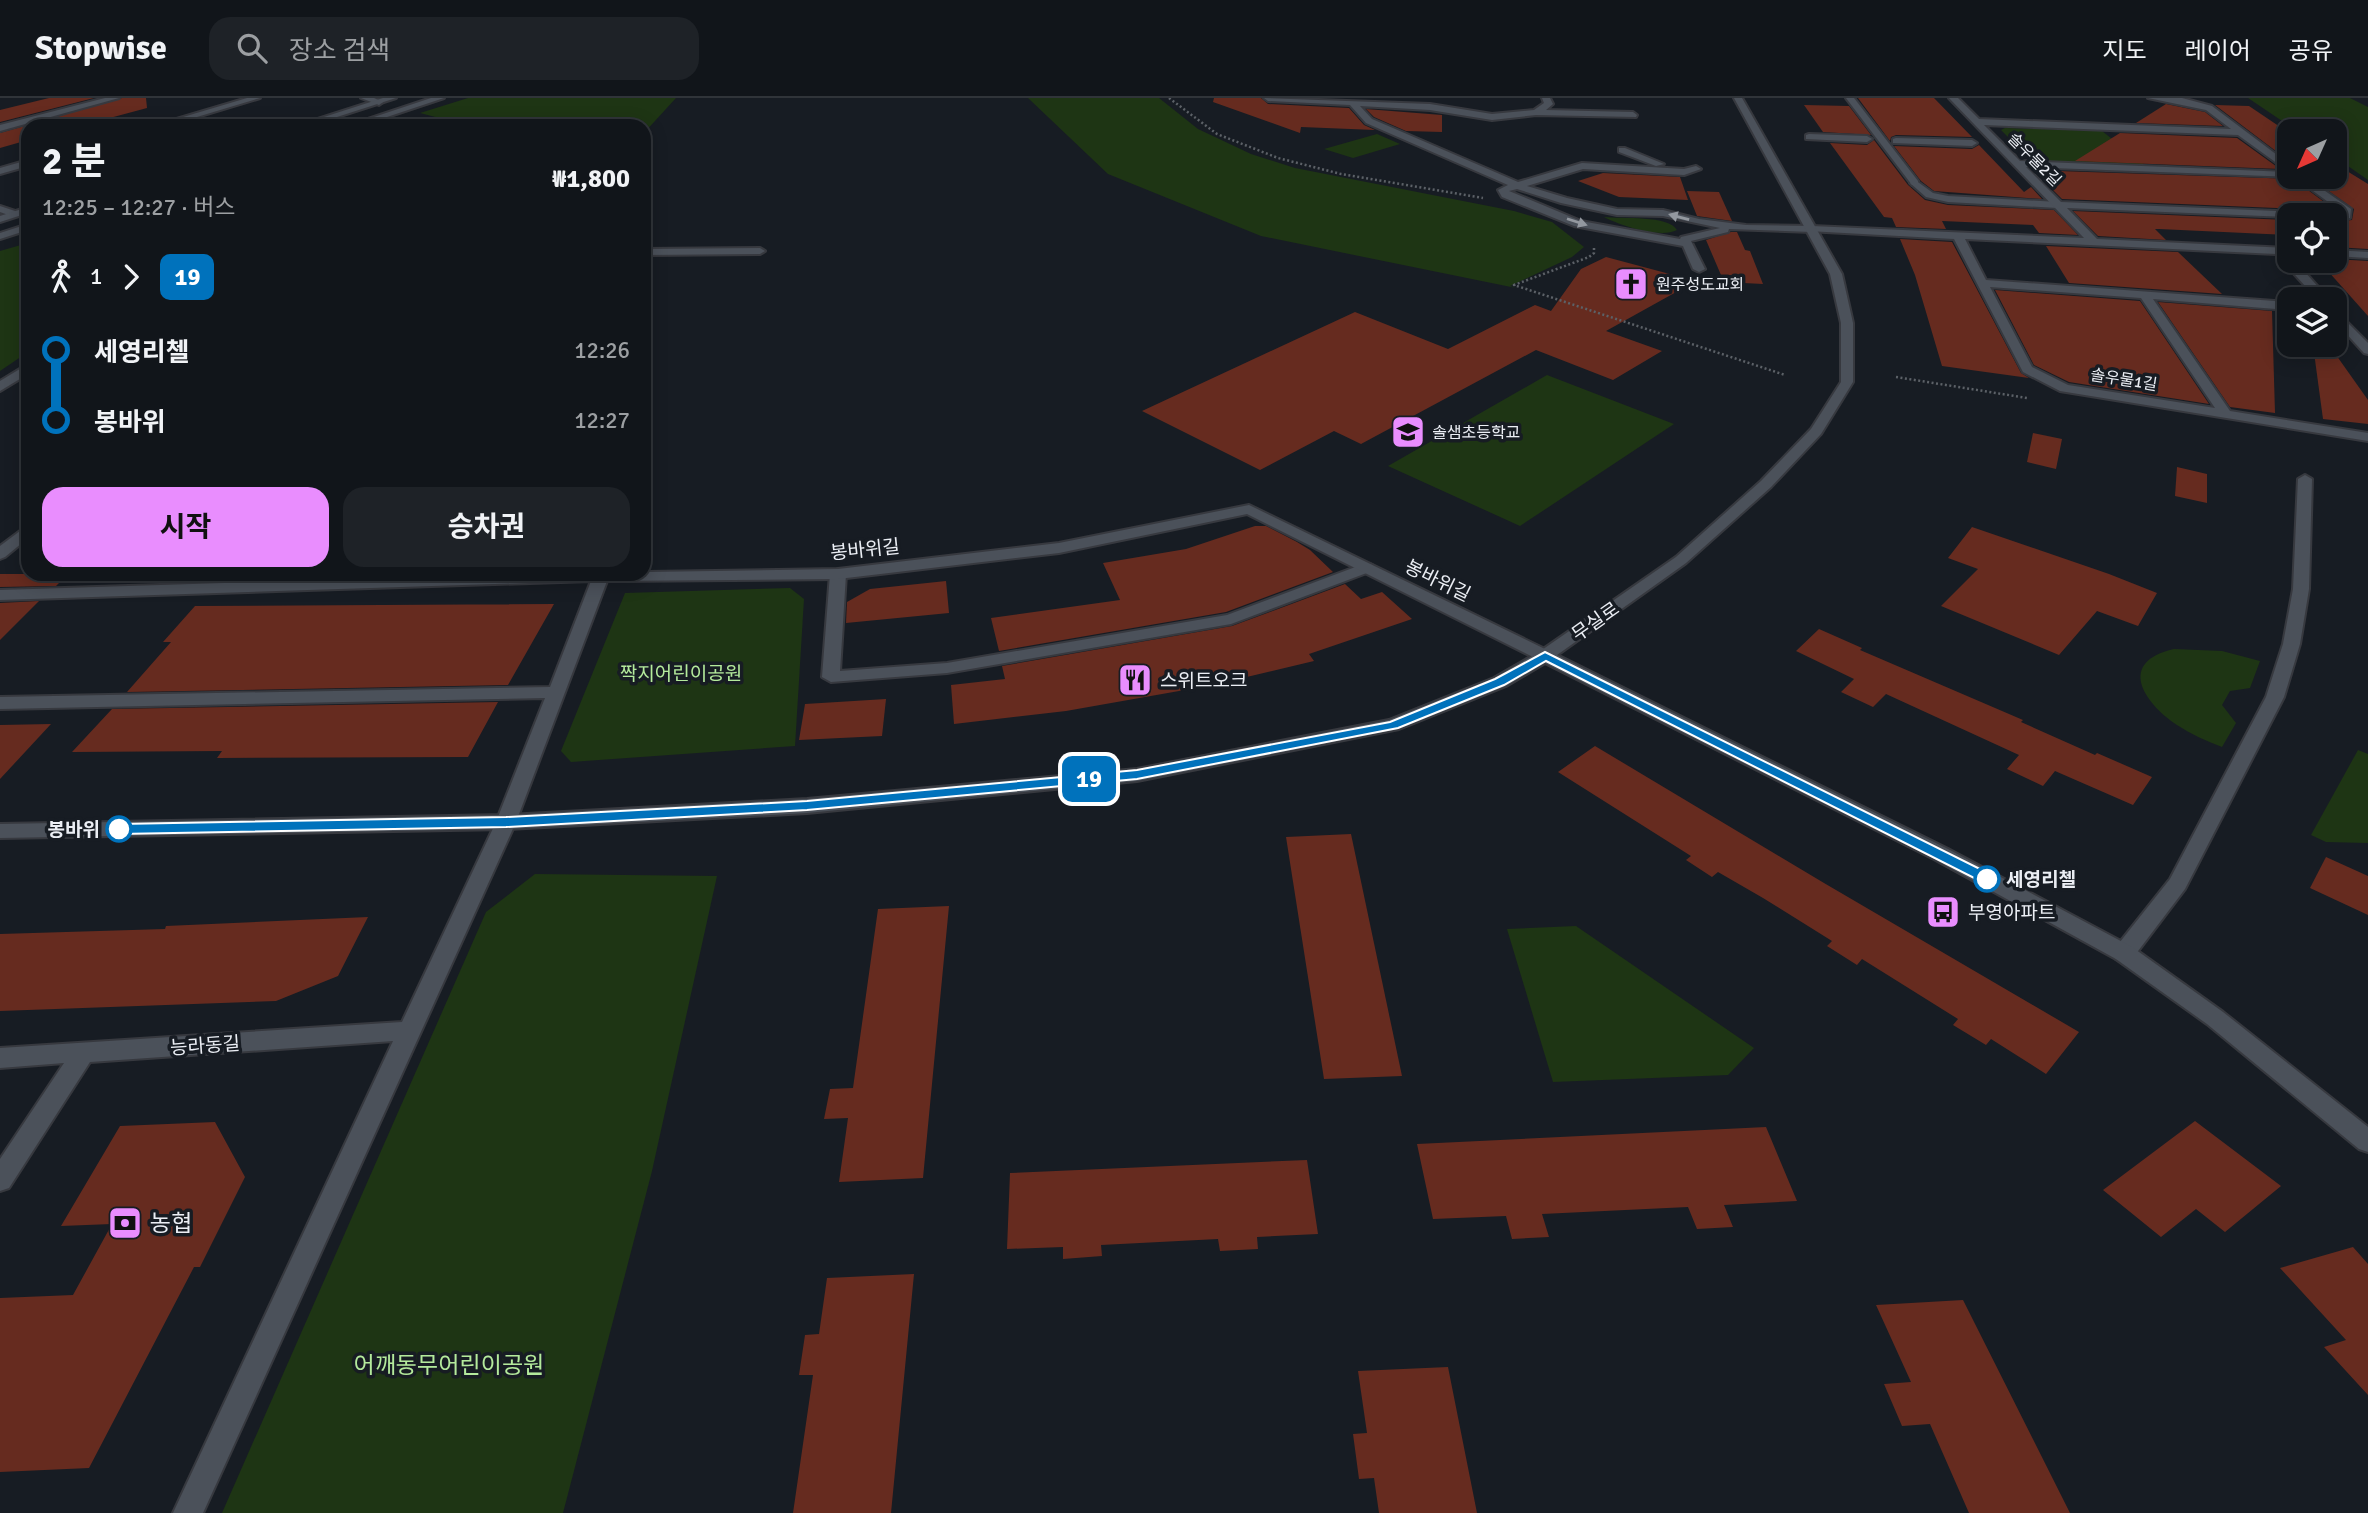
<!DOCTYPE html>
<html lang="ko">
<head>
<meta charset="utf-8">
<style>
	:root { --surface:#11151a; --page:#1e2227; --text:#f1f3f6; --muted:#9c9fa2; --line:#303439; --accent:#e98dfe }
	body { margin:0; font-family:Signika,"Noto Sans KR",sans-serif; background:var(--page); color:var(--text); height:100vh; display:flex; flex-direction:column; font-size:26px; white-space:nowrap }
	* { box-sizing:border-box; margin:0 }
	p { font-size:23px; color:var(--muted) }
	.icon { flex:none; width:38px; height:38px; fill:none; stroke:currentColor; stroke-width:2; stroke-linecap:round; stroke-linejoin:round }
	.map { position:relative; flex:1; overflow:hidden }
	.panel { position:absolute; left:21px; top:21px; width:630px; height:462px; display:flex; flex-direction:column; background:var(--surface); border-radius:21px; box-shadow:0 4px 18px #0003,0 0 0 2px var(--line) }
	.panel>* { flex:none }
	.badge { padding:0 14px; border-radius:10px; font-size:24px; line-height:46px }
	.needle { width:46px; rotate:225deg }
	.buttons { position:absolute; left:2277px; top:21px; display:grid; gap:14px }
	.buttons a { display:grid; place-items:center; width:70px; height:70px; border-radius:14px; background:var(--surface); box-shadow:0 4px 18px #0003,0 0 0 2px var(--line); font-size:35px }
	.map>.badge { position:absolute; translate:-50% -50%; box-shadow:0 0 0 4px #fff }
	.legs { display:flex; align-items:center; gap:10px; height:77px; padding:0 21px; font-size:23px }
	.legs p { margin-inline-start:auto }
	.summary { display:flex; align-items:center; justify-content:space-between; height:119px; padding:0 21px }
	h1 { font-size:38px; font-weight:700; line-height:52px }
	.button { display:flex; gap:14px; margin-top:auto; padding:14px 21px }
	.button a { flex:1; height:80px; border-radius:21px; background:var(--accent); color:#111; font-size:28px; font-weight:700; line-height:80px; text-align:center }
	.button a+a { background:var(--page); color:var(--text) }
	ul { padding:0 21px; list-style:none }
	li { display:flex; align-items:center; gap:24px; height:70px; font-size:26px }
	li i { display:grid; place-items:center; width:10px; height:100%; margin:0 9px; background:currentColor }
	li i::after { content:''; width:18px; height:18px; margin:-9px; border:5px solid; border-radius:50%; background:var(--surface) }
	li p { margin-inline-start:auto }
	li:first-child i { background:linear-gradient(#0000 50%,currentColor 0) }
	li:last-child i { background:linear-gradient(currentColor 50%,#0000 0) }
	header { display:flex; align-items:center; gap:42px; box-sizing:border-box; height:98px; padding:0 35px; background:var(--surface); border-bottom:2px solid var(--line) }
	header strong { font-size:33px }
	nav { display:flex; gap:38px; margin-inline-start:auto; font-size:24px }
	.search { width:490px; height:63px; background:var(--page); display:flex; align-items:center; gap:18px; box-sizing:border-box; padding:0 24px; border-radius:21px; color:var(--muted); font-size:26px }
	.map>svg:first-child { display:block }
</style>
</head>
<body>
<header>
<strong>Stopwise</strong>
<div class="search"><svg class="icon" aria-label="search" viewBox="0 0 24 24"><circle cx="10" cy="10" r="6"/><path d="M15 15l6 6"/></svg>장소 검색</div>
<nav><a>지도</a><a>레이어</a><a>공유</a></nav>
</header>
<div class="map">
<svg width="2368" height="1415" viewBox="0 0 2368 1415">
	<rect width="100%" height="100%" fill="#171c23"/>
	<!-- green -->
	<g fill="#1e3514">
		<polygon points="468,0 676,0 644,35 644,28 448,28 451,23 420,15"/>
		<polygon points="1028,0 1159,0 1198,31 1251,56 1295,70 1514,113 1552,124 1584,149 1572,159 1510,188 1516,190 1261,138 1108,76"/>
		<polygon points="2248,0 2350,0 2368,9 2368,82 2335,59 2334,33 2297,33"/>
		<polygon points="2005,30 2102,33 2145,67 2038,64 2030,61 2001,32"/>
		<polygon points="1377,36 1400,46 1353,60 1324,51"/>
		<path d="M1604 119C1622 121 1669 117 1677 132 1660 141 1619 127 1604 119Z"/>
		<polygon points="28,145 28,254 0,273 0,153"/>
		<polygon points="1547,277 1674,326 1520,428 1388,368"/>
		<polygon points="790,490 804,501 795,648 571,664 561,653 625,495"/>
		<path d="M2174 551 2222 553 2260 563 2250 590 2230 593 2222 607 2236 625 2222 649C2206 643 2191 636 2177 627 2143 604 2117 564 2174 551Z"/>
		<polygon points="2358,652 2368,656 2368,745 2326,744 2311,737"/>
		<polygon points="535,776 717,778 652,1073 563,1415 222,1415 486,814"/>
		<polygon points="1576,828 1754,950 1728,977 1553,984 1507,831"/>
	</g>
	<!-- building -->
	<g fill="#662b1f">
		<polygon points="49,0 94,0 0,24 0,12"/>
		<polygon points="122,0 146,0 147,10 80,28 28,28 28,42 0,50 0,35"/>
		<polygon points="1214,0 1261,0 1268,6 1349,10 1364,27 1375,32 1301,29 1300,35 1213,4"/>
		<polygon points="1858,0 1934,0 1972,39 1896,37 1891,39 1890,43"/>
		<polygon points="2166,6 2205,14 2223,28 2136,25"/>
		<polygon points="1804,7 1849,8 1871,37 1823,34"/>
		<polygon points="2215,7 2249,8 2289,35 2289,63"/>
		<polygon points="1366,11 1442,17 1442,34 1406,33 1374,19"/>
		<polygon points="2120,35 2237,40 2280,71 2075,63"/>
		<polygon points="1874,42 1908,87 1925,102 1948,107 2054,112 2078,137 2039,135 2033,127 1942,123 1946,131 1896,129 1892,120 1884,119 1830,45 1867,47"/>
		<polygon points="1979,47 2024,94 2031,89 2042,101 1934,93 1921,83 1894,48 1972,51"/>
		<polygon points="2334,65 2368,86 2368,151 2334,149 2334,124 2352,122 2354,111 2309,79 2334,79"/>
		<polygon points="2058,73 2293,81 2335,112 2326,117 2322,112 2062,101 2043,82"/>
		<polygon points="1603,75 1680,79 1688,102 1619,99 1578,83"/>
		<polygon points="1687,93 1719,94 1732,123 1697,118"/>
		<polygon points="2073,113 2289,122 2289,137 2159,131 2155,131 2166,142 2098,138"/>
		<polygon points="1731,134 1737,134 1745,152 1750,153 1763,186 1724,184 1706,142"/>
		<polygon points="1900,141 1952,144 2021,275 2029,280 1942,268 1915,177"/>
		<polygon points="2046,148 2178,154 2222,196 2069,185"/>
		<polygon points="1606,159 1696,183 1606,233 1662,253 1613,282 1536,252 1361,346 1334,333 1260,372 1142,313 1355,214 1448,251 1535,207 1551,213 1581,171"/>
		<polygon points="2334,161 2368,163 2368,218 2319,163"/>
		<polygon points="1995,192 2140,203 2209,306 2069,284 2034,267"/>
		<polygon points="2158,204 2272,213 2275,315 2230,309"/>
		<polygon points="2313,247 2329,247 2368,302 2368,326 2323,321"/>
		<polygon points="2033,335 2062,341 2056,371 2027,364"/>
		<polygon points="2177,369 2207,376 2207,405 2175,398"/>
		<polygon points="1255,428 1266,428 1297,444 1310,452 1333,474 1226,514 999,553 991,520 1120,502 1103,465 1186,451"/>
		<polygon points="1972,429 2109,476 2157,495 2138,528 2097,513 2059,557 1941,508 1978,471 1948,460"/>
		<polygon points="0,476 68,476 56,488 0,489"/>
		<polygon points="946,483 949,515 846,525 847,504 870,491"/>
		<polygon points="1345,486 1361,501 1382,494 1412,521 1309,556 1314,563 1213,587 1066,613 954,626 951,587 1005,581 1002,568 1232,528"/>
		<polygon points="39,503 0,542 0,505"/>
		<polygon points="554,506 508,587 127,594 171,544 163,544 195,508"/>
		<polygon points="1819,531 1862,550 1860,552 2023,622 2021,624 2095,657 2097,655 2152,679 2133,707 2055,673 2043,688 2007,671 2019,657 1886,596 1873,609 1841,594 1854,581 1796,553"/>
		<polygon points="886,601 882,638 799,642 805,606"/>
		<polygon points="498,604 468,659 217,660 222,653 72,654 112,611"/>
		<polygon points="51,626 0,681 0,627"/>
		<polygon points="1595,648 1824,785 2079,934 2046,976 1991,941 1986,947 1953,927 1958,921 1862,861 1857,867 1827,848 1832,843 1763,800 1718,774 1712,779 1686,762 1691,758 1558,674"/>
		<polygon points="1351,736 1402,978 1324,981 1286,739"/>
		<polygon points="2326,759 2368,778 2368,817 2310,790"/>
		<polygon points="949,808 923,1080 839,1084 848,1020 824,1021 830,991 853,990 878,811"/>
		<polygon points="368,819 338,878 276,903 0,913 0,836 165,831 166,828"/>
		<polygon points="2195,1023 2281,1088 2225,1134 2196,1111 2161,1139 2103,1092"/>
		<polygon points="215,1024 245,1079 200,1169 194,1169 89,1370 0,1374 0,1200 73,1197 112,1126 61,1128 120,1028"/>
		<polygon points="1766,1029 1797,1103 1724,1107 1733,1129 1697,1131 1688,1109 1542,1116 1549,1139 1512,1141 1506,1118 1433,1121 1417,1046"/>
		<polygon points="1307,1062 1318,1136 1257,1139 1258,1151 1220,1153 1218,1141 1101,1147 1102,1158 1063,1161 1063,1149 1007,1151 1010,1075"/>
		<polygon points="2353,1149 2368,1166 2368,1297 2324,1249 2346,1242 2280,1170"/>
		<polygon points="914,1176 891,1415 793,1415 813,1277 799,1277 805,1237 819,1236 827,1180"/>
		<polygon points="1963,1202 2070,1415 1969,1415 1930,1326 1902,1328 1884,1286 1911,1284 1876,1207"/>
		<polygon points="1448,1269 1477,1415 1379,1415 1374,1380 1359,1381 1353,1336 1367,1335 1358,1273"/>
	</g>
	<g fill="none" stroke-linecap="round" stroke-linejoin="round">
		<defs>
			<g id="service">
				<path d="M1264 0 1430 6 1492 16 1534 12 1544 5 1542 0H1550L1553 6 1546 12 1633 14 1637 17 1636 19 1536 17 1492 22 1430 12 1360 8 1372 21 1518 84 1582 65 1684 71 1696 68 1701 71 1684 77 1583 71 1527 88 1567 100 1617 111 1663 112 1699 121 1746 127 1812 128 1817 131 1812 134 1729 131 1728 134 1691 143 1705 171 1699 174 1693 171 1683 148 1574 128 1502 99 1498 92 1508 87 1366 25 1350 7 1268 3ZM1517 91 1561 105 1617 117 1663 118 1720 130 1681 139 1680 141 1581 123 1509 93Z"/>
				<polygon points="1619,50 1625,50 1664,66 1656,68 1619,54"/>
				<polygon points="1915,82 1933,95 1948,98 2058,104 2063,107 2058,110 1948,104 1926,99 1910,85"/>
				<polygon points="644,151 760,150 765,153 760,156 644,157"/>
				<polygon points="2305,377 2312,381 2309,491 2300,546 2284,599 2185,791 2132,861 2124,863 2116,861 2113,855 2116,849 2170,781 2266,599 2283,546 2293,491 2298,381"/>
				<polygon points="1366,465 1372,467 1374,470 1372,473 1231,526 947,575 831,584 822,579 830,476 838,471 846,476 840,573 947,565 1227,517"/>
			</g>
			<g id="pedestrian">
				<polygon points="1809,36 1867,38 1872,41 1867,44 1806,41 1806,37"/>
				<polygon points="1896,40 1972,42 1977,45 1972,48 1893,45 1893,41"/>
			</g>
			<g id="minor">
				<polygon points="105,0 119,0 0,33 0,27"/>
				<polygon points="247,0 260,0 167,28 153,28"/>
				<polygon points="361,0 374,0 383,4 379,7"/>
				<polygon points="1846,0 1854,0 1918,83 1918,87 1912,87"/>
				<path d="M1949 0H1958L1979 21 2231 31 2206 12 2148 0H2182L2212 8 2289 66V74L2238 37 1984 27 2020 63 2289 74V79H2292L2026 69 2061 104 2322 115 2323 117 2289 119 2067 110 2097 141 2289 150V163H2295L2329 201H2317L2276 156 1965 141 1986 182 2289 204V212L2153 201 2230 313 2368 335V343L2060 293 2023 274 1954 141 1808 133V129L1812 128 2084 140ZM1990 189 2141 200 2215 310 2068 287 2032 269Z"/>
				<polygon points="28,62 28,68 0,76 0,70"/>
				<polygon points="2294,79 2305,79 2351,111 2350,120 2334,121 2334,117 2330,116 2342,114"/>
				<polygon points="0,108 18,114 19,116 14,119 0,114"/>
				<polygon points="2334,152 2368,154 2368,160 2334,158"/>
				<polygon points="2334,211 2368,245 2368,256 2364,255 2334,222"/>
				<polygon points="28,266 28,276 0,293 0,283"/>
				<polygon points="1249,407 1551,554 1553,558 1545,563 1539,562 1247,416 1059,455 838,481 607,483 516,724 203,1415 173,1415 393,943 90,964 9,1090 0,1093 0,1061 64,965 0,970 0,950 402,924 496,724 545,600 0,611 0,599 550,589 591,483 0,502 0,492 514,476 838,471 1059,445"/>
				<polygon points="28,427 28,440 5,459 0,461 0,448"/>
			</g>
			<g id="tertiary">
				<polygon points="383,0 396,0 309,28 296,28"/>
				<polygon points="431,0 444,0 360,28 347,28"/>
				<polygon points="1734,0 1742,0 1842,176 1853,225 1853,284 1821,336 1771,389 1686,465 1557,557 1948,751 2132,849 2223,914 2368,1029 2368,1054 2359,1051 2207,926 2116,861 1934,761 1545,565 1506,588 1399,631 1137,683 807,715 506,731 0,740 0,726 506,717 807,701 1137,671 1389,622 1494,580 1539,554 1676,459 1761,383 1811,331 1841,284 1841,225 1830,176"/>
				<polygon points="28,109 28,115 0,124 0,118"/>
				<polygon points="28,126 28,132 0,141 0,135"/>
			</g>
		</defs>
		<!-- service casing -->
		<use href="#service" stroke="#37393f" stroke-width="4"/>
		<!-- pedestrian casing -->
		<use href="#pedestrian" stroke="#37393f" stroke-width="4"/>
		<!-- minor casing -->
		<use href="#minor" stroke="#37393f" stroke-width="4"/>
		<!-- tertiary casing -->
		<use href="#tertiary" stroke="#37393f" stroke-width="4"/>
		<!-- path -->
		<g stroke="#5c6167" stroke-width="2.5" stroke-dasharray="2 2.5" stroke-linecap="butt">
			<polyline points="1169,0 1217,36 1278,60 1341,76 1483,100"/>
			<polyline points="1594,150 1594,155 1589,159 1514,187 1785,277"/>
			<polyline points="1896,279 2027,300"/>
		</g>
		<!-- service -->
		<use href="#service" fill="#4b515a" fill-rule="evenodd"/>
		<!-- pedestrian -->
		<use href="#pedestrian" fill="#4b515a" fill-rule="evenodd"/>
		<!-- minor -->
		<use href="#minor" fill="#4b515a" fill-rule="evenodd"/>
		<!-- tertiary -->
		<use href="#tertiary" fill="#4b515a" fill-rule="evenodd"/>
	</g>
	<!-- one-way arrows -->
	<defs><path id="oneway-solid" d="M-6-.8H1V-3.2L6.5 0L1 3.2V.8H-6Z" transform="scale(1.75)"/></defs>
	<g fill="#93989f">
		<use href="#oneway-solid" transform="translate(1679 119) rotate(-165)"/>
		<use href="#oneway-solid" transform="translate(1577 124) rotate(18)"/>
	</g>
	<!-- line-1 -->
	<polygon fill="#0072bc" stroke="#fff" stroke-width="2" points="1545,554 1992,777 1994,781 1992,784 1982,784 1546,563 1504,587 1398,630 1137,681 807,712 506,729 119,736 112,731 119,726 506,719 807,703 1137,672 1390,624 1495,581"/>
	<!-- icons -->
	<defs>
		<symbol id="church-square" viewBox="-11 -11 22 22"><rect x="-9" y="-9" width="18" height="18" rx="4" fill="#e98dfe" stroke="#171c23"/><path d="M-1.2-6h2.4v3.5h3.3v2.4h-3.3V6h-2.4V-.1h-3.3v-2.4h3.3Z" fill="#111"/></symbol>
		<symbol id="school-square" viewBox="-11 -11 22 22"><rect x="-9" y="-9" width="18" height="18" rx="4" fill="#e98dfe" stroke="#171c23"/><path d="M0-5L7-2L0 1L-7-2ZM-4 1L0 2.5L4 1V4Q0 6-4 4Z" fill="#111"/></symbol>
		<symbol id="restaurant-square" viewBox="-11 -11 22 22"><rect x="-9" y="-9" width="18" height="18" rx="4" fill="#e98dfe" stroke="#171c23"/><path d="M-5-6h1v4h1v-4h1v4h1v-4h1v5L-1.5 .5V6h-2V.5L-5-1ZM5-6V6H3V1.5H1.5Q1.5-4 5-6Z" fill="#111"/></symbol>
		<symbol id="bus-square" viewBox="-11 -11 22 22"><rect x="-9" y="-9" width="18" height="18" rx="4" fill="#e98dfe" stroke="#171c23"/><path d="M-5-6H5V4H4V6H2V4H-2V6H-4V4H-5ZM-3.5-4V0h7V-4ZM-3.5 1.2v1.5H-2V1.2ZM2 1.2v1.5H3.5V1.2Z" fill="#111"/></symbol>
		<symbol id="bank-square" viewBox="-11 -11 22 22"><rect x="-9" y="-9" width="18" height="18" rx="4" fill="#e98dfe" stroke="#171c23"/><path d="M-6-4H6V4H-6ZM0-2.3a2.3 2.3 0 1 0 0 4.6a2.3 2.3 0 1 0 0-4.6Z" fill="#111"/></symbol>
	</defs>
	<g fill-rule="evenodd">
		<use href="#church-square" x="1612" y="167" width="38" height="38"/>
		<use href="#school-square" x="1389" y="315" width="38" height="38"/>
		<use href="#restaurant-square" x="1116" y="563" width="38" height="38"/>
		<use href="#bus-square" x="1924" y="795" width="38" height="38"/>
		<use href="#bank-square" x="106" y="1106" width="38" height="38"/>
	</g>
	<!-- markers -->
	<g fill="#fff" stroke="#0072bc" stroke-width="3.5">
		<circle cx="119" cy="731" r="12"/>
		<circle cx="1987" cy="781" r="12"/>
	</g>
	<g text-anchor="middle" stroke-width="7" stroke-linejoin="round" paint-order="stroke">
		<!-- far-street labels -->
		<g font-size="16" fill="#ebeef4" stroke="#171c23">
			<text transform="translate(2035 61) rotate(45)" y="6">솔우물2길</text>
			<text transform="translate(2124 281) rotate(9)" y="6">솔우물1길</text>
		</g>
		<!-- far-poi labels -->
		<g font-size="16" fill="#ebeef4" stroke="#171c23" text-anchor="start">
			<text x="1656" y="192">원주성도교회</text>
			<text x="1432" y="340">솔샘초등학교</text>
		</g>
		<!-- street labels -->
		<g font-size="19" fill="#ebeef4" stroke="#171c23">
			<text transform="translate(865 451) rotate(-6)" y="7">봉바위길</text>
			<text transform="translate(1438 482) rotate(26)" y="7">봉바위길</text>
			<text transform="translate(1595 523) rotate(-35)" y="7">무실로</text>
			<text transform="translate(205 947) rotate(-4)" y="7">능라동길</text>
		</g>
		<!-- park labels -->
		<g font-size="19" fill="#b4ea9c" stroke="#171c23">
			<text x="681" y="582">짝지어린이공원</text>
		</g>
		<!-- poi labels -->
		<g font-size="19" fill="#ebeef4" stroke="#171c23" text-anchor="start">
			<text x="1160" y="589">스위트오크</text>
			<text x="1968" y="821">부영아파트</text>
		</g>
		<!-- stop labels -->
		<g font-size="19" font-weight="bold" fill="#ebeef4" stroke="#171c23" text-anchor="end">
			<text x="100" y="738">봉바위</text>
			<text x="2006" y="788" text-anchor="start">세영리첼</text>
		</g>
		<!-- near-poi labels -->
		<g font-size="23" fill="#ebeef4" stroke="#171c23" text-anchor="start">
			<text x="150" y="1133">농협</text>
		</g>
		<!-- near-park labels -->
		<g font-size="23" fill="#b4ea9c" stroke="#171c23">
			<text x="449" y="1275">어깨동무어린이공원</text>
		</g>
	</g>
</svg>
<div class="buttons">
<a><svg class="needle" viewBox="-14 -14 28 28"><path d="M0-13l5 13h-10z" fill="#e53935"/><path d="M0 13l5-13h-10z" fill="#9c9fa2"/></svg></a>
<a><svg class="icon" aria-label="locate" viewBox="0 0 24 24"><circle cx="12" cy="12" r="6"/><path d="M12 2v4M12 18v4M2 12h4M18 12h4"/></svg></a>
<a><svg class="icon" aria-label="layers" viewBox="0 0 24 24"><path d="M12 4l9 5-9 5-9-5zM3 14l9 5 9-5"/></svg></a>
</div>
<b class="badge" style="left:1089px;top:681px;background:#0072bc;color:#fff">19</b>
<section class="panel">
<div class="summary"><div><h1>2 분</h1><p>12:25 – 12:27 · 버스</p></div><b>₩1,800</b></div>
<div class="legs"><svg class="icon" aria-label="walk" viewBox="0 0 24 24"><circle cx="13" cy="4" r="2"/><path d="M13 8l-2 6 4 7M11 14l-3 7M7 12l3-4h3l4 4"/></svg>1<svg class="icon" aria-label="forward" viewBox="0 0 24 24"><path d="M9 5l7 7-7 7"/></svg><b class="badge" style="background:#0072bc;color:#fff">19</b></div>
<ul>
<li><i style="color:#0072bc"></i><b>세영리첼</b><p>12:26</p></li>
<li><i style="color:#0072bc"></i><b>봉바위</b><p>12:27</p></li>
</ul>
<div class="button"><a>시작</a><a>승차권</a></div>
</section>
</div>
</body>
</html>
